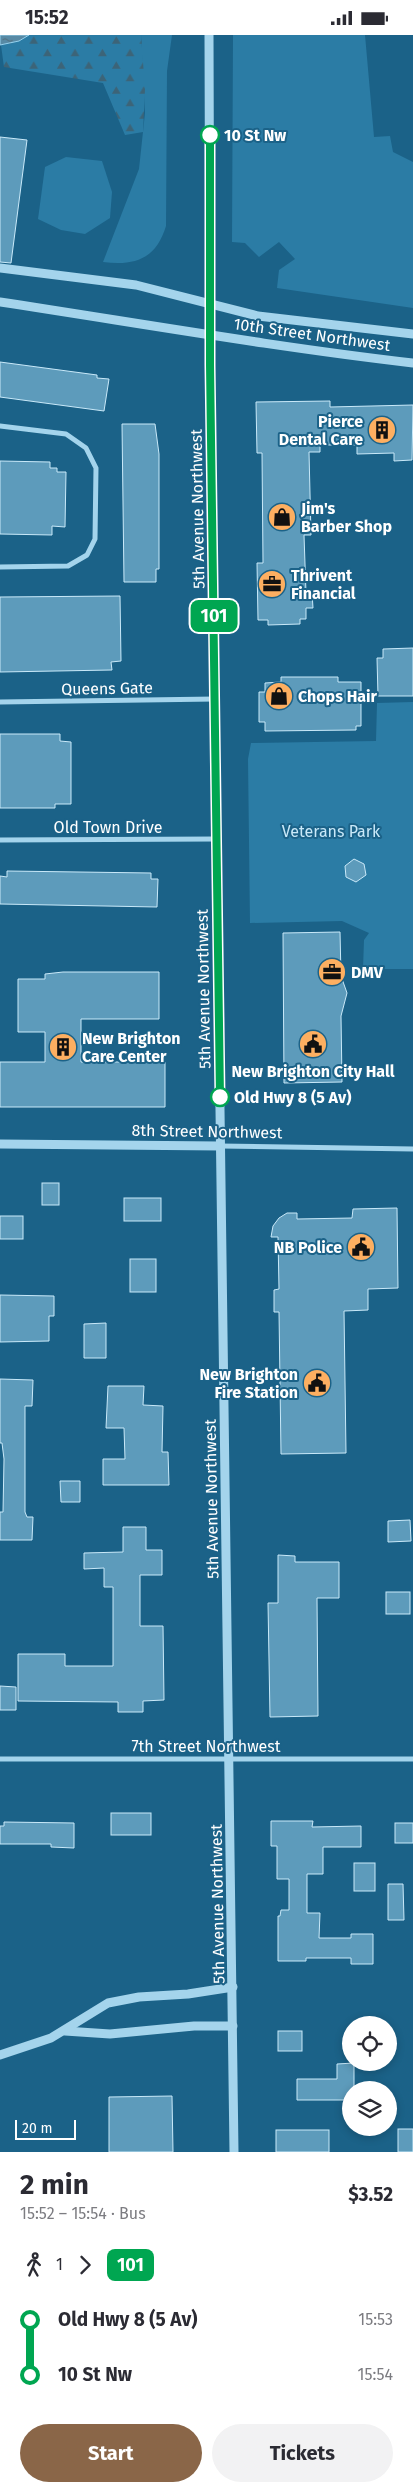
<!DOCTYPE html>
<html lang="en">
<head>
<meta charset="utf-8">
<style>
	:root { --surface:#fff; --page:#f2f2f3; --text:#2b2b33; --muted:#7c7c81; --accent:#8a6648 }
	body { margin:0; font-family:"Fira Sans",sans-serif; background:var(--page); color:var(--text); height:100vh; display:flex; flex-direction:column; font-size:19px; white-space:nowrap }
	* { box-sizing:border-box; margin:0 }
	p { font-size:16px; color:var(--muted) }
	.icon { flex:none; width:28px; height:28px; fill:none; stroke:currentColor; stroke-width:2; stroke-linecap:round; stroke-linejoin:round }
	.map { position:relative; height:2117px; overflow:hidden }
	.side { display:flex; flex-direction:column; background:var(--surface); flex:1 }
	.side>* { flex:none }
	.badge { padding:0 10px; border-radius:8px; font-size:18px; line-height:32px }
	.tools { position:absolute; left:342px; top:1981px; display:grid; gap:10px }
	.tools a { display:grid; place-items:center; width:55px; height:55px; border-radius:50%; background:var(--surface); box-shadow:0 2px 8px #0003; font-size:25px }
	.scale { position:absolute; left:15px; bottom:12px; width:61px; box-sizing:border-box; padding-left:5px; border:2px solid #fff; border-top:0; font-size:14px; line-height:18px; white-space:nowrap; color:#fff; -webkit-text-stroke:4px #1b6288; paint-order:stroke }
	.map>.badge { position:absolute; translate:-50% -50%; box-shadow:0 0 0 2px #fff }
	.legs { display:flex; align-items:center; gap:8px; height:55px; padding:0 20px; font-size:16px }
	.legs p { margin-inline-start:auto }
	.overview { display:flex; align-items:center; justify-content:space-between; height:85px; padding:0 20px }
	h1 { font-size:28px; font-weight:700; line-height:38px }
	.button { display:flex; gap:10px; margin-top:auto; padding:10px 20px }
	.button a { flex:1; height:58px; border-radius:30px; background:var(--accent); color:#fff; font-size:20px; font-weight:700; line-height:58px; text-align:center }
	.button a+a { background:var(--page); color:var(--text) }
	ul { padding:0 20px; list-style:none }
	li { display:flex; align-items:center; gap:18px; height:55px; font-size:19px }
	li i { display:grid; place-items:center; width:8px; height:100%; margin:0 6px; background:currentColor }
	li i::after { content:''; width:12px; height:12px; margin:-6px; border:4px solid; border-radius:50%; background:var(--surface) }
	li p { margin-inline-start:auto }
	li:first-child i { background:linear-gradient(#0000 50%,currentColor 0) }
	li:last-child i { background:linear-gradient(currentColor 50%,#0000 0) }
	.status { display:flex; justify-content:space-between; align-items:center; height:35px; padding:0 25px; background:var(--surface); direction:ltr }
	.status svg { height:14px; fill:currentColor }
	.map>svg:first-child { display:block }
</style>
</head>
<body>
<div class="status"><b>15:52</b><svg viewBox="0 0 49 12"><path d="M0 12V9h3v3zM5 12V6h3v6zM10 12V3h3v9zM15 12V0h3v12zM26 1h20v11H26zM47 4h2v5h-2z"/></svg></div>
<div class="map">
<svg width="413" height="2117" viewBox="0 0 413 2117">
	<defs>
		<pattern id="forest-firs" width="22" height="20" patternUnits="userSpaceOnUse" patternTransform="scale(1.25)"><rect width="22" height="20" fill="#2b7ca5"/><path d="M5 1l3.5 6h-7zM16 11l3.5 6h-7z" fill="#3c6478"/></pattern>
		<pattern id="water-ripples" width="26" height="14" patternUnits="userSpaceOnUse" patternTransform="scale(1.25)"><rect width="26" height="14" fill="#588aa5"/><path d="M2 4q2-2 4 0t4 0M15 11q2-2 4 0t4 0" fill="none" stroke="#537181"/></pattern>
	</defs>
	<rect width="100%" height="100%" fill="#1b6288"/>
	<!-- green -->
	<g fill="#2b7ca5">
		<path d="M141 0H172L167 36 166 191C156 224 135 231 103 227L139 134 145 78Z"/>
		<polygon points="233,0 365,0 374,102 390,101 393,117 413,127 413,273 277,253 279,235 295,224 279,207 259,222 245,208 232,207"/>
		<polygon points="66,122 102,126 112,157 110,183 85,199 61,195 38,184 45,132"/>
		<polygon points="413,667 413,934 363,934 364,905 369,898 342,886 250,888 248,724 251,708 376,706 377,668"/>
	</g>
	<!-- forest -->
	<polygon fill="url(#forest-firs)" points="29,0 141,0 145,54 143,97 125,100 103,48 4,32 1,10 19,6"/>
	<!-- water -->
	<polygon fill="url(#water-ripples)" stroke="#97d2ee" points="0,0 29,0 19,6 0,10"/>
	<!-- building -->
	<g fill="#5d9bbb" stroke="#c9e9f9">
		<polygon points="0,102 27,105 11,228 0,227"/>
		<polygon points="0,327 97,340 97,343 109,344 104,376 0,362"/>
		<polygon points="330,366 330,372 413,370 412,425 394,426 394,418 357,419 357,410 320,410 320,417 309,417 311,500 304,500 306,558 312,558 313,573 306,573 306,584 300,584 300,589 268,590 268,585 258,585 257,528 263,528 262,418 257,418 256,367"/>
		<polygon points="122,389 155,389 159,419 159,534 156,534 156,547 124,547"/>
		<polygon points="0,426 50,427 50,433 57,433 57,437 66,437 65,492 52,491 52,500 0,499"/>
		<polygon points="120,561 121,626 111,627 112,635 0,637 0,562"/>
		<polygon points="413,613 413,661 378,661 377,623 383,623 383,614"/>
		<polygon points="281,642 338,642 338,647 361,647 361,691 356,691 356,695 265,696 265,687 259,687 259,657 265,657 265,648 281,647"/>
		<polygon points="0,699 60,699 60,706 71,707 71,769 55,769 55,773 0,773"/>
		<polygon points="354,824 364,829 366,840 356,847 346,842 345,831"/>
		<polygon points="7,836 151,838 151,844 158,844 157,872 0,869 0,841 7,842"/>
		<polygon points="340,897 341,941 347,958 341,981 342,1047 284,1048 283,898"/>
		<polygon points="63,937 159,937 159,984 81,984 81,1027 165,1027 165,1072 0,1072 0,1027 45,1027 45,997 18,997 18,944 45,944 45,939"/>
		<rect x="42" y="1148" width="17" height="22"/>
		<rect x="124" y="1163" width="37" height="23"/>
		<polygon points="397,1173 398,1253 368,1254 368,1275 344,1276 346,1418 281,1419 279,1277 274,1277 274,1255 279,1254 278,1202 271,1202 273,1191 279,1183 287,1178 297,1178 297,1184 352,1183 353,1174"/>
		<rect x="0" y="1181" width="23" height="23"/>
		<rect x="130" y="1224" width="26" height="33"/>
		<polygon points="0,1260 54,1261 54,1281 49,1281 49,1306 0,1307"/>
		<polygon points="106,1288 106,1323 84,1323 84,1289"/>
		<polygon points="0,1344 33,1345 32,1371 25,1371 25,1477 27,1482 33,1482 32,1505 0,1505 0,1477 3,1477 4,1424 2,1408 0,1408"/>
		<polygon points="108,1351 144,1351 143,1370 163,1371 162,1417 168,1417 169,1450 103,1450 103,1424 125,1424 124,1393 106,1393"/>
		<polygon points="60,1446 80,1446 80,1467 61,1467"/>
		<polygon points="410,1485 411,1506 388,1507 388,1486"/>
		<polygon points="123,1492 146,1492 146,1515 162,1515 162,1540 140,1540 140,1591 163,1591 164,1665 143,1666 143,1677 118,1677 118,1667 18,1666 18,1619 65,1619 65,1631 113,1631 113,1552 104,1552 104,1533 84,1534 84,1518 123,1517"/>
		<polygon points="278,1520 295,1521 295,1527 339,1527 339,1563 317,1563 318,1681 270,1682 268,1568 278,1568"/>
		<rect x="386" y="1557" width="24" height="22"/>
		<polygon points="0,1651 16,1652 16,1675 0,1675"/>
		<rect x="111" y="1778" width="40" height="22"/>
		<polygon points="271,1786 313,1786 312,1792 361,1791 361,1812 323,1812 323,1839 307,1839 307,1878 320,1878 319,1903 351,1903 351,1899 373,1899 373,1929 351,1929 351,1923 306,1923 306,1926 278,1926 278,1881 280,1881 281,1875 289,1875 289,1844 277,1844 277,1811 271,1811"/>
		<polygon points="4,1787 74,1788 74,1813 51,1812 51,1809 0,1809 0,1791 4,1791"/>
		<rect x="395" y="1788" width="18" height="20"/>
		<rect x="354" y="1828" width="21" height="28"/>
		<polygon points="388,1849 403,1849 404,1885 388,1885"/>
		<rect x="278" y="1996" width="24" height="20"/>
		<polygon points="354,2028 354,2055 351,2055 351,2065 297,2065 297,2044 337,2044 337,2029"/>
		<polygon points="172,2061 173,2117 109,2117 109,2062"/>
		<rect x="398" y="2094" width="15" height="23"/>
		<rect x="276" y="2095" width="53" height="22"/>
	</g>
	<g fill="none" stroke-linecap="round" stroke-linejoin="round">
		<!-- minor -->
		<g stroke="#a4d4ec" stroke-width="5">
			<polyline points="0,391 66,399 86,413 96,433 95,504 87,520 68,531 0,532"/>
			<polyline points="0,667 215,664"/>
			<polyline points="0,805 216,804"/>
			<polyline points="220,1111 413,1114"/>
			<polyline points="0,1724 413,1724"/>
		</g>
		<!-- tertiary -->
		<g stroke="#a4d4ec" stroke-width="9">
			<polyline points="209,0 210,330 234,2117"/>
			<polyline points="0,233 136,250 258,281 413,299"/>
			<path d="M0 267C138 288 275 312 413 328"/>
			<polyline points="0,1109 220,1111"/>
			<polyline points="65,1996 110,1999 194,1991 233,1991"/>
			<polyline points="0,2020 51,2003 108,1968 139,1962 188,1959 233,1952"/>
		</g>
	</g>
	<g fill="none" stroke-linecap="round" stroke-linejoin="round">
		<defs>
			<polyline id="line-1" points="210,100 210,330 220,1062"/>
		</defs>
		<!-- line-1 casing -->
		<use href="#line-1" stroke="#fff" stroke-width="11"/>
		<!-- line-1 -->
		<use href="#line-1" stroke="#00a651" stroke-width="8"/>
	</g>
	<!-- icons -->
	<defs>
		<symbol id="building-disc" viewBox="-11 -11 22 22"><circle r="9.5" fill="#fdaf61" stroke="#1b6288"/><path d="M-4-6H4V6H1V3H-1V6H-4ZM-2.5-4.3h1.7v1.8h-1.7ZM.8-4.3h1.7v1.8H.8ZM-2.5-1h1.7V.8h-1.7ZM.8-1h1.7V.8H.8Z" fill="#111"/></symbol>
		<symbol id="shop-disc" viewBox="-11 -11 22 22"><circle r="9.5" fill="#fdaf61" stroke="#1b6288"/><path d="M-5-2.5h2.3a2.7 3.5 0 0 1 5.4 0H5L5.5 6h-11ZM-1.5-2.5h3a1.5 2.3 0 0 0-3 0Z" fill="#111"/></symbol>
		<symbol id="office-disc" viewBox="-11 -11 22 22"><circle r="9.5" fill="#fdaf61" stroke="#1b6288"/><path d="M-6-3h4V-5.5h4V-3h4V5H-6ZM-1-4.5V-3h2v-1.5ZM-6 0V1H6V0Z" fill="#111"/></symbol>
		<symbol id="civic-disc" viewBox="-11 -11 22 22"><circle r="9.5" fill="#fdaf61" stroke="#1b6288"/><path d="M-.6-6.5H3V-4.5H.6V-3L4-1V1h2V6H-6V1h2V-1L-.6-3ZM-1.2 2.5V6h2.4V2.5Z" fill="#111"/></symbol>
	</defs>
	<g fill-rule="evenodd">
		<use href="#building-disc" x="366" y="379" width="32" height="32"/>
		<use href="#shop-disc" x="266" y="466" width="32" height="32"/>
		<use href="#office-disc" x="256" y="533" width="32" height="32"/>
		<use href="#shop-disc" x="263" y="645" width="32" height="32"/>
		<use href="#office-disc" x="316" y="921" width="32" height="32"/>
		<use href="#civic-disc" x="297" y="993" width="32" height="32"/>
		<use href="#building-disc" x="47" y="996" width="32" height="32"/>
		<use href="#civic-disc" x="345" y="1196" width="32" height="32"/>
		<use href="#civic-disc" x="301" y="1332" width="32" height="32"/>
	</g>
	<!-- markers -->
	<g fill="#fff" stroke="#00a651" stroke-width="2.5">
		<circle cx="210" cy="100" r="9"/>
		<circle cx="220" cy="1062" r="9"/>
	</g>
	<g text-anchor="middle" stroke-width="4" stroke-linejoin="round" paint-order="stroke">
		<!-- stop labels -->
		<g font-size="16" font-weight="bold" fill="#fff" stroke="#1b6288" text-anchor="start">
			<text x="224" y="106">10 St Nw</text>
			<text x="234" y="1068">Old Hwy 8 (5 Av)</text>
		</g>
		<!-- street labels -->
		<g font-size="16" fill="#fff" stroke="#1b6288">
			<text transform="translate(312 299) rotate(8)" y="6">10th Street Northwest</text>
			<text transform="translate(197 474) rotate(-91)" y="6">5th Avenue Northwest</text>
			<text transform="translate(107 653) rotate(-1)" y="6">Queens Gate</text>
			<text x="108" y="798">Old Town Drive</text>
			<text transform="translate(203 954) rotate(-91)" y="6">5th Avenue Northwest</text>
			<text transform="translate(207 1096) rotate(1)" y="6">8th Street Northwest</text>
			<text transform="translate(211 1464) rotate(-91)" y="6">5th Avenue Northwest</text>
			<text x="206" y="1717">7th Street Northwest</text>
			<text transform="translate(217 1869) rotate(-91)" y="6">5th Avenue Northwest</text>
		</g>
		<!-- poi labels -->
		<g font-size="16" font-weight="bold" fill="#fff" stroke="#1b6288" text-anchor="start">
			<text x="363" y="392" text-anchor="end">Pierce<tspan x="363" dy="18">Dental Care</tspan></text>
			<text x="301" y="479">Jim's<tspan x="301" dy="18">Barber Shop</tspan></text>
			<text x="291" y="546">Thrivent<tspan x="291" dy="18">Financial</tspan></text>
			<text x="298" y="667">Chops Hair</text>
			<text x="351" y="943">DMV</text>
			<text x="82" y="1009">New Brighton<tspan x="82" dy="18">Care Center</tspan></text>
			<text x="313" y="1042" text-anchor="middle">New Brighton City Hall</text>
			<text x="342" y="1218" text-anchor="end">NB Police</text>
			<text x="298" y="1345" text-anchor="end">New Brighton<tspan x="298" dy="18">Fire Station</tspan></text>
		</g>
		<!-- park labels -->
		<g font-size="16" fill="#c9e9f9" stroke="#1b6288">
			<text x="331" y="802">Veterans Park</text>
		</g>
	</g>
</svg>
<div class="tools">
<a><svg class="icon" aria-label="locate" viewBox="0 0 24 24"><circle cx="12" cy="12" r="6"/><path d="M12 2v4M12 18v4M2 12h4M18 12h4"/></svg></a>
<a><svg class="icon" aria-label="layers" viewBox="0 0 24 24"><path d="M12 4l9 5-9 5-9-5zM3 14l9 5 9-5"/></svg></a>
</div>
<div class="scale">20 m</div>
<b class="badge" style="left:214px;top:581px;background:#00a651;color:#fff">101</b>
</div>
<section class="side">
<div class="overview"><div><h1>2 min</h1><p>15:52 – 15:54 · Bus</p></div><b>$3.52</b></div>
<div class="legs"><svg class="icon" aria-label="walk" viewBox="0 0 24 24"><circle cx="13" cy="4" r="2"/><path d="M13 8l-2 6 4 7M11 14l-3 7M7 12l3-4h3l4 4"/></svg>1<svg class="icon" aria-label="forward" viewBox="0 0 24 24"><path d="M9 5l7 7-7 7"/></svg><b class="badge" style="background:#00a651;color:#fff">101</b></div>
<ul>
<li><i style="color:#00a651"></i><b>Old Hwy 8 (5 Av)</b><p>15:53</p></li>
<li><i style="color:#00a651"></i><b>10 St Nw</b><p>15:54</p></li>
</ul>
<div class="button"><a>Start</a><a>Tickets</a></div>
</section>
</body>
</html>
